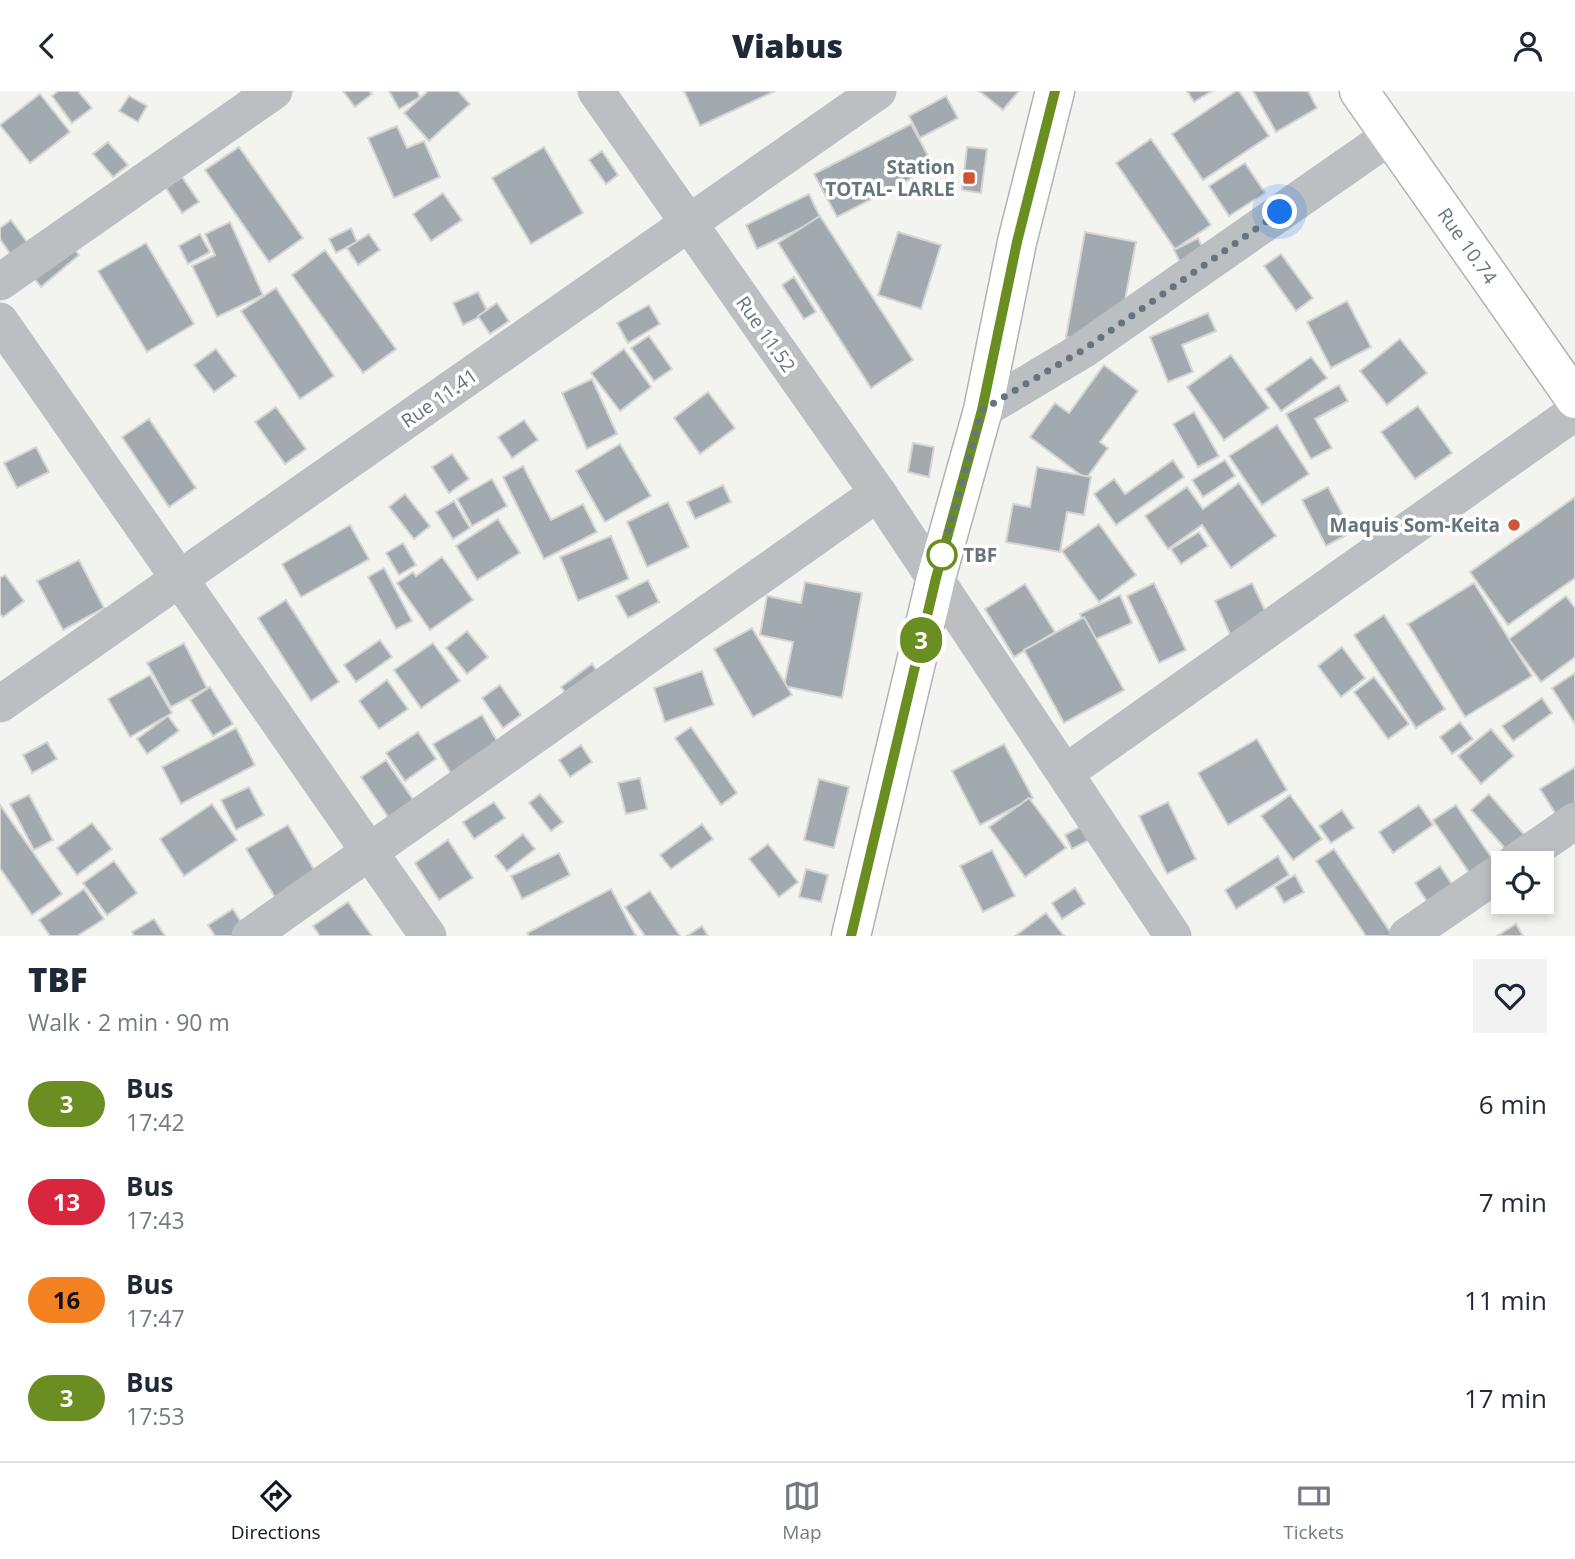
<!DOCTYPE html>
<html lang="en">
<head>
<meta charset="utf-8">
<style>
	:root { --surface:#fff; --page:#f2f2f3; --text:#1f2937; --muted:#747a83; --line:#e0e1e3; --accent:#111827 }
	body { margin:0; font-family:"Open Sans",sans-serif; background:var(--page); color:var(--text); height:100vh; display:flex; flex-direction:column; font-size:26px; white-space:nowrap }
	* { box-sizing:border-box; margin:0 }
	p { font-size:23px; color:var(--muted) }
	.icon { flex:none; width:38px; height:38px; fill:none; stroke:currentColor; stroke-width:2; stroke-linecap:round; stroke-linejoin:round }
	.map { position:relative; height:845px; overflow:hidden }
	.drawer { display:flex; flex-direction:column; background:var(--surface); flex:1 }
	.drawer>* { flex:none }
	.badge { padding:0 14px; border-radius:23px; font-size:24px; line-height:46px }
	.fabs { position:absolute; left:1491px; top:760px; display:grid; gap:14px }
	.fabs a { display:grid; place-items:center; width:63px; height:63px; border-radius:0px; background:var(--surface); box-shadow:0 4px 10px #0003; font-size:35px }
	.you { position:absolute; width:35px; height:35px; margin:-18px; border:5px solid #fff; border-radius:50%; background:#1a73e8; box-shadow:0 0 0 10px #1a73e833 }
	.map>.badge { position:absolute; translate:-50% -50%; box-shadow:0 0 0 4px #fff }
	.round { display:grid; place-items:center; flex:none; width:74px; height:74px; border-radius:0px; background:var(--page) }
	.summary { display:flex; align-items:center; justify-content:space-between; height:119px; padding:0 28px }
	h1 { font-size:33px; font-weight:800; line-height:52px }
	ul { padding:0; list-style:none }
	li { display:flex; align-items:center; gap:21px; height:98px; padding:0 28px }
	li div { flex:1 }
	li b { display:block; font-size:26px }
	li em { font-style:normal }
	li .badge { min-width:77px; font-weight:700; text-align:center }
	header { display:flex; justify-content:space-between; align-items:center; height:91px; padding:0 28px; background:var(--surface); font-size:32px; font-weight:800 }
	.dock { display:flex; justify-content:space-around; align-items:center; height:98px; border-top:2px solid var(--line); background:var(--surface); font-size:19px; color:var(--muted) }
	.dock a { display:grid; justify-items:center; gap:4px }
	.dock .active { color:var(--accent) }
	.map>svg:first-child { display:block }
</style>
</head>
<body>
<header><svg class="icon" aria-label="back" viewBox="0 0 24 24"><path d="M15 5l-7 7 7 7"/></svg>Viabus<svg class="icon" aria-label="person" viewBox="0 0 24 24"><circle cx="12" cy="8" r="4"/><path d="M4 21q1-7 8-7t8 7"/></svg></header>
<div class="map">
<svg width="1575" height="845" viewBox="0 0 1575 845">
	<rect width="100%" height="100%" fill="#f3f3f0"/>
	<!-- building -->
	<g fill="#a3aaaf" stroke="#d5d5d3" stroke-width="2">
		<polygon points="58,0 78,0 92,17 72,32 52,5"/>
		<polygon points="343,0 369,0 372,3 355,16"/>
		<polygon points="389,0 417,0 420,6 399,18"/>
		<polygon points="428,0 458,0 470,13 429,50 404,22"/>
		<polygon points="684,0 775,0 700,35"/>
		<polygon points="979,0 1019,0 1003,19"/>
		<polygon points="1187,0 1212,0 1194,11"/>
		<polygon points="1236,0 1239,0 1269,45 1203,89 1172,43"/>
		<polygon points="1253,0 1308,0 1317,17 1276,41"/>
		<polygon points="40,3 70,41 30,72 0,34"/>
		<polygon points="129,5 147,15 138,31 119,20"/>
		<polygon points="946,5 958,27 920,47 909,25"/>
		<polygon points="911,33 934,76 837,126 814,83"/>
		<polygon points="397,35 407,57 424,50 440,86 394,107 368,47"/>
		<polygon points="1151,48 1211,134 1175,158 1116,72"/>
		<polygon points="108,51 128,74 113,86 93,63"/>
		<polygon points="239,56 303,147 269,171 205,79"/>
		<polygon points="544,56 583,122 531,153 492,87"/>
		<polygon points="967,56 987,58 981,102 962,99"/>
		<polygon points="602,60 618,84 606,93 589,69"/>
		<polygon points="1245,72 1265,102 1229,125 1209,95"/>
		<polygon points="182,86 199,111 182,122 166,97"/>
		<polygon points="443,102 462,129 431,150 413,123"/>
		<polygon points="809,103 821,128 757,158 746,134"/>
		<polygon points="820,125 913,269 871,297 778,152"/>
		<polygon points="11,129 27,151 23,181 0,148 0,137"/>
		<polygon points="230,131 263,204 217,226 192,175 215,164 205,143"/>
		<polygon points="351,137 357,151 336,162 329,148"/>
		<polygon points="898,141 941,154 921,218 878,204"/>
		<polygon points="1085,141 1136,151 1116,256 1066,246"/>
		<polygon points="200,143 210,161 188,173 179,155"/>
		<polygon points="369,143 380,159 358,174 347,157"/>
		<polygon points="1198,147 1205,162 1181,173 1174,159"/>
		<polygon points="146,152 194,233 147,261 98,180"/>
		<polygon points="72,155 79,164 41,196 33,186"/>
		<polygon points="325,159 396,258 363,282 292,184"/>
		<polygon points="1281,163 1313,207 1296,220 1264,175"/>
		<polygon points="794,186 816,221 804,228 782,194"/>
		<polygon points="276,197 334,285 300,308 241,220"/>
		<polygon points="478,201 488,222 463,234 453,212"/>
		<polygon points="1347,210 1371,256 1331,277 1307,231"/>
		<polygon points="497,212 509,230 490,243 478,225"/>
		<polygon points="649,214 660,233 628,252 617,232"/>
		<polygon points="1208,222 1216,240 1182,254 1193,281 1168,291 1150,246"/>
		<polygon points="649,245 672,278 654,290 631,257"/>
		<polygon points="1400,248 1427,282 1387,314 1360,280"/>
		<polygon points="216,258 236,285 214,301 194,274"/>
		<polygon points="624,258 651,296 620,320 591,282"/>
		<polygon points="1231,264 1269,317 1224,349 1187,296"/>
		<polygon points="1311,266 1327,287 1281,320 1265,298"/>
		<polygon points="1104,274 1138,300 1100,351 1108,357 1086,388 1030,346 1055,312 1069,322"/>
		<polygon points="592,288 617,343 587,358 562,302"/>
		<polygon points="1339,294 1348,310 1315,328 1332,357 1311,368 1286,323"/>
		<polygon points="708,301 735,337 700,363 674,327"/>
		<polygon points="1418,315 1452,362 1415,388 1381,341"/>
		<polygon points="276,316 306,358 285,373 255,331"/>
		<polygon points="1194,321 1219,365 1198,376 1173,333"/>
		<polygon points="149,328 196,397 169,416 122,346"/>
		<polygon points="524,329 538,349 512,367 498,346"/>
		<polygon points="1277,334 1309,383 1262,414 1229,365"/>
		<polygon points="913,352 934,356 929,386 908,381"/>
		<polygon points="620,353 651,405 605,431 576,380"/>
		<polygon points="36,356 49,381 17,397 4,372"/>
		<polygon points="452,363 469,388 449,402 432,376"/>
		<polygon points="1173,369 1184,386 1116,434 1094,403 1114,388 1125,403"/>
		<polygon points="1225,369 1235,385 1203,406 1192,389"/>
		<polygon points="523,375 551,429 583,413 597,441 544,468 503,386"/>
		<polygon points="1037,376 1091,386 1084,424 1067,421 1060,461 1006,451 1013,413 1030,416"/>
		<polygon points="492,388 507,415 472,435 457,408"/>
		<polygon points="1239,392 1276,445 1231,477 1202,434 1168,458 1145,425 1187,396 1203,418"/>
		<polygon points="723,394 731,411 695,428 687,411"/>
		<polygon points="1328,396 1352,441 1326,455 1302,409"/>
		<polygon points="405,403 430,435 414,448 389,416"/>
		<polygon points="1575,406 1575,487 1508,534 1470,481"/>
		<polygon points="454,410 470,437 453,448 436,421"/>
		<polygon points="668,411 689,456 647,476 627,431"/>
		<polygon points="498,428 520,462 477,489 456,455"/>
		<polygon points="1099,433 1136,484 1099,511 1062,460"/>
		<polygon points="350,434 369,468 301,506 282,473"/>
		<polygon points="1199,441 1208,455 1181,473 1171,458"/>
		<polygon points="611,445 629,488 578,510 560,466"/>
		<polygon points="403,452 416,474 399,484 386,462"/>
		<polygon points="442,466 473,509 430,539 397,492 413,481 416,485"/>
		<polygon points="79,469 104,517 63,539 37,490"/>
		<polygon points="384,477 412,530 396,538 368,486"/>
		<polygon points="5,484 24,510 3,526 0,522 0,487"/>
		<polygon points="648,489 659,511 628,527 616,505"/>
		<polygon points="805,491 862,502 842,607 784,595 793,551 760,544 767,505 801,512"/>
		<polygon points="1154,492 1186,559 1159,572 1127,505"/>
		<polygon points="1252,492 1269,528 1231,545 1215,510"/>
		<polygon points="1474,492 1532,585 1465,626 1408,533"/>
		<polygon points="1025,493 1055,541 1014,566 985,518"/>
		<polygon points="1120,504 1132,532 1092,550 1080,523"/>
		<polygon points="1566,505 1575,517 1575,566 1541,591 1509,548"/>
		<polygon points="286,509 339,591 311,610 258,527"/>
		<polygon points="1384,524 1445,618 1416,637 1354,544"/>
		<polygon points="1084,526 1124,599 1064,632 1024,559"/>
		<polygon points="752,537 792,604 753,626 714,558"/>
		<polygon points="467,540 488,566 467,583 446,557"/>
		<polygon points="380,549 392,566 356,591 344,574"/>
		<polygon points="184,552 207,597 171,616 147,572"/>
		<polygon points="433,552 460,590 421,617 394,579"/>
		<polygon points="1342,556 1365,587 1341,606 1318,575"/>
		<polygon points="592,573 609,597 579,619 561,596"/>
		<polygon points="702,580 714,614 665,631 654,597"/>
		<polygon points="1575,582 1575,633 1552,597"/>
		<polygon points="150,584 172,622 130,646 108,608"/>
		<polygon points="1374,586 1409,633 1388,648 1354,601"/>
		<polygon points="387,589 408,618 379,638 359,610"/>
		<polygon points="500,594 521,624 503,637 482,607"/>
		<polygon points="210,596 233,633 213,645 190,609"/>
		<polygon points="1542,607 1552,622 1513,650 1502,635"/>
		<polygon points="482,624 503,660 455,689 433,653"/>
		<polygon points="168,625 179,640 147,663 137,648"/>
		<polygon points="1460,631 1473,648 1452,663 1440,646"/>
		<polygon points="691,636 737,702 721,714 675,647"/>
		<polygon points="236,637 255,674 181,713 162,676"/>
		<polygon points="1491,638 1514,665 1481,693 1458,665"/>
		<polygon points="418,641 436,668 405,690 386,662"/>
		<polygon points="1257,648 1287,699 1228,734 1198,682"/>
		<polygon points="47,651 57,668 32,682 23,664"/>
		<polygon points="1004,653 1033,707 980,734 952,680"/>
		<polygon points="581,654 592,671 570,686 559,669"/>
		<polygon points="386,669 425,726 400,743 361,686"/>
		<polygon points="1575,676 1575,729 1564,736 1540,698"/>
		<polygon points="640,687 647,718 626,723 618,692"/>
		<polygon points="819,688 849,696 834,757 804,749"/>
		<polygon points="249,696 264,724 236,739 221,709"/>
		<polygon points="540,703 563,731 551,740 529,712"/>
		<polygon points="1489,703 1535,756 1518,772 1471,719"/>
		<polygon points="29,704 53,749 34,759 10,713"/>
		<polygon points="1290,704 1322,748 1293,769 1261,725"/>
		<polygon points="1029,707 1066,757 1025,786 989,736"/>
		<polygon points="494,711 505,727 474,748 463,731"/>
		<polygon points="1168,711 1196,768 1167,783 1139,725"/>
		<polygon points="212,713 237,749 184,785 160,748"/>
		<polygon points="0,714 62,803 32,824 0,777"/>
		<polygon points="1419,714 1433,734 1393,762 1379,741"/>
		<polygon points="1456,714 1493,769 1471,784 1433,729"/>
		<polygon points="1342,719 1354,737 1331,752 1319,735"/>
		<polygon points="1089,731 1097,745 1072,758 1065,744"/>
		<polygon points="92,732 112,758 77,784 57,757"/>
		<polygon points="702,733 713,748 671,778 660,764"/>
		<polygon points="288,734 323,794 282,818 246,758"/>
		<polygon points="523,743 535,758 507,780 495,765"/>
		<polygon points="448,749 473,787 439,809 415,772"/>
		<polygon points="768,753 798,791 779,806 749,768"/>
		<polygon points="1334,758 1393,845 1366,845 1316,770"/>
		<polygon points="992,759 1015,805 983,821 960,775"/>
		<polygon points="559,762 570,784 522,808 511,785"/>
		<polygon points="1278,765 1289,784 1236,818 1225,799"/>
		<polygon points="114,770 137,802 107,824 83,792"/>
		<polygon points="1440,775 1466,815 1441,832 1415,792"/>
		<polygon points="806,778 828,784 821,811 799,806"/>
		<polygon points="1295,784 1304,801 1284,812 1275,796"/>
		<polygon points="1075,797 1085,813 1062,828 1052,812"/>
		<polygon points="84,798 104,828 77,845 50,845 39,829"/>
		<polygon points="611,798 636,845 529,845 527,842"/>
		<polygon points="650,800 680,845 645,845 625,816"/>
		<polygon points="348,811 372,845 320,845 313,835"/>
		<polygon points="233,818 247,841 240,845 215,845 208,834"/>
		<polygon points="1046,822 1064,845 1015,845"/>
		<polygon points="154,828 165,845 134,845 132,841"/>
		<polygon points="1516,833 1523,845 1497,845"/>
		<polygon points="702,835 708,845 687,845"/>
	</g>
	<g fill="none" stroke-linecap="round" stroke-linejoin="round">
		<defs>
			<g id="secondary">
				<path id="s1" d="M1359 0 1575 308"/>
			</g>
			<polyline id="primary" points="851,845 936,487 983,319 1017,151 1055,0"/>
		</defs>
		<!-- secondary casing -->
		<use href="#secondary" stroke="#aeb3b6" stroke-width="41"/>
		<!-- primary casing -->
		<use href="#primary" stroke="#afb3b6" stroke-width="41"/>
		<!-- street -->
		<g stroke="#bbbfc2" stroke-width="37">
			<polyline points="596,0 878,402 1173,845"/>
			<polyline points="0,191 274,0"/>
			<polyline points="0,230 428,845"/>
			<polyline points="983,319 1083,259 1390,45"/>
			<polyline points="0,613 878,0"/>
			<polyline points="1065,682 1575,321"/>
			<polyline points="1514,772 1575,730"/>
			<polyline points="250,845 878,402"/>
			<polyline points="1407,845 1503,779"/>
		</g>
		<!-- secondary -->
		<use href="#secondary" stroke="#fff" stroke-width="38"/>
		<!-- primary -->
		<use href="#primary" stroke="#fff" stroke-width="38"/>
	</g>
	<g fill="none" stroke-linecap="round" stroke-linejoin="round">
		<defs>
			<polyline id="line" points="851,845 936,487 982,319 1017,151 1055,0"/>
		</defs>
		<!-- line casing -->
		<use href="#line" stroke="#fff" stroke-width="16"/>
		<!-- line -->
		<use href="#line" stroke="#6b8e23" stroke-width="10"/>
		<!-- walk -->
		<polyline stroke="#66747e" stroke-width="7" stroke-dasharray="0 12.6" points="942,464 982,319 1083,259 1280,121"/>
	</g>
	<!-- markers -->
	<g fill="#cf5535" stroke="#fff" stroke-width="2.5">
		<rect x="962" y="80" width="14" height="14" rx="3.5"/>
		<circle cx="1514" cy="434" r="7"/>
	</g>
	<circle fill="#fff" stroke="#6b8e23" stroke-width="3.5" cx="942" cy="464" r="14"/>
	<g text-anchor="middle" stroke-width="7" stroke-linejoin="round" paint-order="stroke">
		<!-- poi labels -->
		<g font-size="19" font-weight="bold" fill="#66747e" stroke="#fff" text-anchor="end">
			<text x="955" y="83">Station<tspan x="955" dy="22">TOTAL- LARLE</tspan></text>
			<text x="1500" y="441">Maquis Som-Keita</text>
		</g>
		<!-- street labels -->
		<g font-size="19" fill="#66747e" stroke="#fff">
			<text dy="7" stroke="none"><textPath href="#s1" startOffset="189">Rue 10.74</textPath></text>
			<text transform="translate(766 243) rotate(55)" y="7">Rue 11.52</text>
			<text transform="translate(439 307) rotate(-35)" y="7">Rue 11.41</text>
		</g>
		<!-- stop labels -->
		<g font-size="19" font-weight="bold" fill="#66747e" stroke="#fff" text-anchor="start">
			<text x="963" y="471">TBF</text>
		</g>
	</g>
</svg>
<div class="fabs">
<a><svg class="icon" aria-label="locate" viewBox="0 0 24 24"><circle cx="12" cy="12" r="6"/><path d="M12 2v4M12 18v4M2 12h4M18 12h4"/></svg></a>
</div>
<div class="you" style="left:1280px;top:121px"></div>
<b class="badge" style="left:921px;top:549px;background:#6b8e23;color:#fff">3</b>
</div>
<section class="drawer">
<div class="summary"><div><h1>TBF</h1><p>Walk · 2 min · 90 m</p></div><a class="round"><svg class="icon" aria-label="heart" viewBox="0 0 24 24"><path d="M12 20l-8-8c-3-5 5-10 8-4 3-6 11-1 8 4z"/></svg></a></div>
<ul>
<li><span class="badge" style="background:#6b8e23;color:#fff">3</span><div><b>Bus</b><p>17:42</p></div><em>6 min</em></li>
<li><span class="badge" style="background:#d7263d;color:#fff">13</span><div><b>Bus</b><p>17:43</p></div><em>7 min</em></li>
<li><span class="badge" style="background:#f58220;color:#111">16</span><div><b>Bus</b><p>17:47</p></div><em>11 min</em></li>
<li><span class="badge" style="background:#6b8e23;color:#fff">3</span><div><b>Bus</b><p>17:53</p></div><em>17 min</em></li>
</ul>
</section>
<nav class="dock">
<a class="active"><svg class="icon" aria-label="directions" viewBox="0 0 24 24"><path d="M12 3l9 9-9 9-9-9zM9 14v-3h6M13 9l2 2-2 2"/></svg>Directions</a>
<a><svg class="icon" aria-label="map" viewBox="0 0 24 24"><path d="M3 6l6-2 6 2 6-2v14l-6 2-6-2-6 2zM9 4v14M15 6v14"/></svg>Map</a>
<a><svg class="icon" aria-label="tickets" viewBox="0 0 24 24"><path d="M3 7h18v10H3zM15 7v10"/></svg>Tickets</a>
</nav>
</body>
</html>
